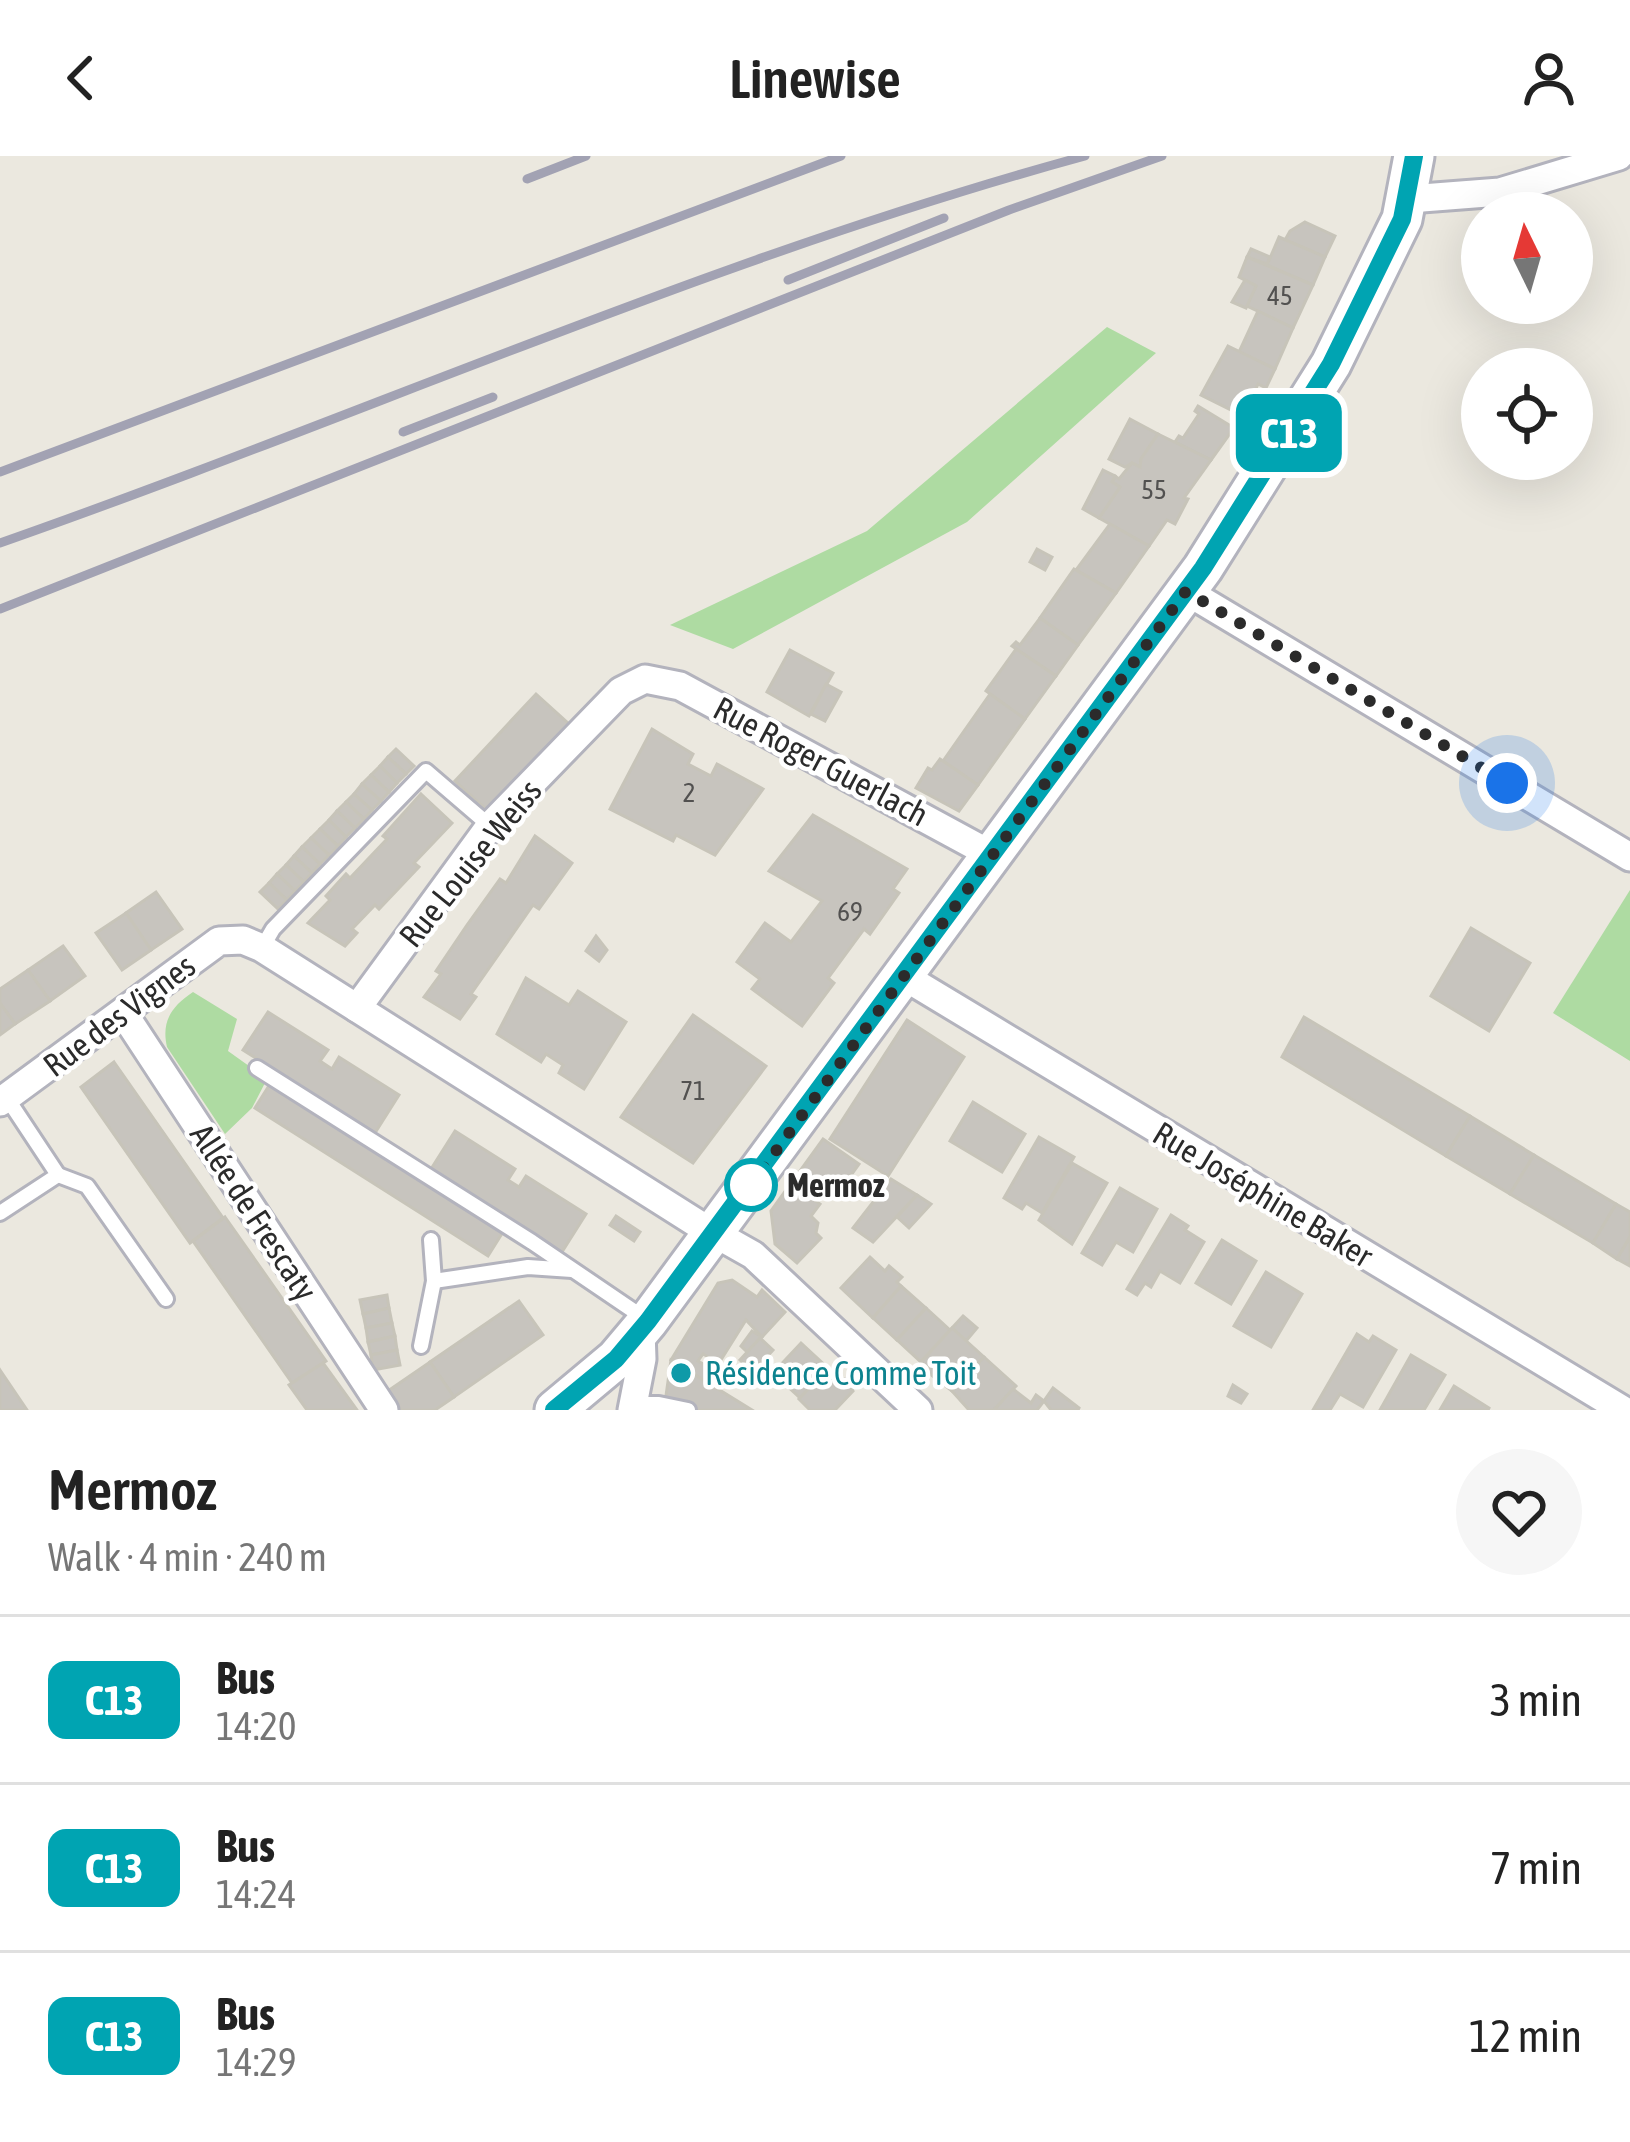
<!DOCTYPE html>
<html lang="en">
<head>
<meta charset="utf-8">
<style>
	:root { --surface:#fff; --page:#f6f6f6; --text:#222; --muted:#767676; --line:#e0e0e0 }
	body { margin:0; font-family:"Asap Condensed",sans-serif; background:var(--page); color:var(--text); height:100vh; display:flex; flex-direction:column; font-size:45px; white-space:nowrap }
	* { box-sizing:border-box; margin:0 }
	p { font-size:39px; color:var(--muted) }
	.icon { flex:none; width:66px; height:66px; fill:none; stroke:currentColor; stroke-width:2; stroke-linecap:round; stroke-linejoin:round }
	.map { position:relative; height:1254px; overflow:hidden }
	.sheet { display:flex; flex-direction:column; background:var(--surface); flex:1 }
	.sheet>* { flex:none }
	.badge { padding:0 24px; border-radius:18px; font-size:42px; line-height:78px }
	.needle { width:78px; rotate:355deg }
	.fabs { position:absolute; left:1461px; top:36px; display:grid; gap:24px }
	.fabs a { display:grid; place-items:center; width:132px; height:132px; border-radius:50%; background:var(--surface); box-shadow:0 12px 48px #0002; font-size:60px }
	.you { position:absolute; width:60px; height:60px; margin:-30px; border:9px solid #fff; border-radius:50%; background:#1a73e8; box-shadow:0 0 0 18px #1a73e833 }
	.map>.badge { position:absolute; translate:-50% -50%; box-shadow:0 0 0 6px #fff }
	.round { display:grid; place-items:center; flex:none; width:126px; height:126px; border-radius:63px; background:var(--page) }
	.summary { display:flex; align-items:center; justify-content:space-between; height:204px; padding:0 48px }
	h1 { font-size:57px; font-weight:600; line-height:90px }
	ul { padding:0; list-style:none }
	li { display:flex; align-items:center; gap:36px; height:168px; padding:0 48px; border-top:3px solid var(--line) }
	li div { flex:1 }
	li b { display:block; font-size:45px }
	li em { font-style:normal }
	li .badge { min-width:132px; font-weight:700; text-align:center }
	header { display:flex; justify-content:space-between; align-items:center; height:156px; padding:0 48px; background:var(--surface); font-size:54px; font-weight:600 }
	.map>svg:first-child { display:block }
</style>
</head>
<body>
<header><svg class="icon" aria-label="back" viewBox="0 0 24 24"><path d="M15 5l-7 7 7 7"/></svg>Linewise<svg class="icon" aria-label="person" viewBox="0 0 24 24"><circle cx="12" cy="8" r="4"/><path d="M4 21q1-7 8-7t8 7"/></svg></header>
<div class="map">
<svg width="1630" height="1254" viewBox="0 0 1630 1254">
	<rect width="100%" height="100%" fill="#ebe8df"/>
	<!-- green -->
	<g fill="#aedba2">
		<polygon points="1107,171 1156,197 967,366 733,493 670,469 867,375"/>
		<polygon points="1630,734 1630,905 1553,857"/>
		<path d="M193 836 237 863 228 895 267 923 252 952 225 978 167 891C161 865 172 850 193 836Z"/>
	</g>
	<!-- building -->
	<g fill="#c7c4be" stroke="#c7c4b9" stroke-width="3">
		<polygon points="1305,66 1335,80 1325,101 1285,84 1290,75"/>
		<polygon points="1279,81 1325,101 1313,129 1267,109"/>
		<polygon points="1251,93 1270,101 1267,108 1247,101"/>
		<polygon points="1247,101 1313,129 1293,172 1247,150 1256,130 1239,121"/>
		<polygon points="1245,124 1256,130 1246,152 1232,146"/>
		<polygon points="1258,155 1293,172 1275,213 1239,196"/>
		<polygon points="1228,190 1275,213 1266,232 1258,228 1243,260 1201,239"/>
		<polygon points="1198,250 1234,272 1211,304 1175,286 1179,280 1183,282 1199,258 1195,255"/>
		<polygon points="1130,263 1158,278 1141,303 1140,311 1132,307 1125,311 1109,303"/>
		<polygon points="1158,278 1211,304 1184,342 1188,343 1175,368 1167,364 1149,390 1099,362 1120,331 1112,326 1115,320 1119,323 1132,307 1140,311 1141,303"/>
		<polygon points="1103,314 1115,320 1112,326 1120,331 1099,362 1083,353"/>
		<polygon points="1110,368 1149,390 1116,437 1076,414"/>
		<polygon points="1037,393 1052,401 1045,414 1030,406"/>
		<polygon points="1074,413 1116,437 1078,489 1040,462"/>
		<polygon points="1040,462 1078,489 1056,520 1012,490 1016,486 1020,489"/>
		<polygon points="1016,493 1056,520 1025,563 986,535"/>
		<polygon points="790,494 833,517 809,560 767,536"/>
		<polygon points="826,528 841,536 825,565 811,558"/>
		<polygon points="536,538 569,568 548,597 543,595 488,655 455,625"/>
		<polygon points="990,538 1025,563 978,629 943,605"/>
		<polygon points="652,573 693,598 688,608 711,620 717,608 763,633 715,699 676,679 673,685 610,653"/>
		<polygon points="396,593 414,610 406,618 388,601"/>
		<polygon points="388,601 406,618 397,627 380,610"/>
		<polygon points="940,603 978,629 959,655 916,632 928,612 932,614"/>
		<polygon points="380,610 397,627 389,636 371,619"/>
		<polygon points="371,619 389,636 381,645 362,628"/>
		<polygon points="362,628 381,645 372,654 354,638"/>
		<polygon points="354,638 372,654 364,663 346,646"/>
		<polygon points="421,638 452,667 414,707 419,711 379,753 375,749 352,773 357,777 345,790 308,767 330,744 326,740 346,718 350,722 387,683 383,680"/>
		<polygon points="346,646 364,663 355,672 337,655"/>
		<polygon points="337,655 355,672 346,681 329,664"/>
		<polygon points="813,659 907,713 893,733 899,737 870,778 864,773 828,822 834,827 802,870 752,833 760,823 737,806 765,767 791,786 822,745 769,715"/>
		<polygon points="329,664 346,681 338,690 320,673"/>
		<polygon points="320,673 338,690 329,699 311,682"/>
		<polygon points="535,680 572,707 539,753 533,749 471,838 476,841 460,863 424,841 441,818 436,815 467,769 500,723 506,727"/>
		<polygon points="311,682 329,699 320,708 302,691"/>
		<polygon points="302,691 320,708 312,717 294,700"/>
		<polygon points="294,700 312,717 304,726 286,709"/>
		<polygon points="286,709 304,726 295,735 277,718"/>
		<polygon points="277,718 295,735 287,744 269,727"/>
		<polygon points="269,727 287,744 278,753 260,736"/>
		<polygon points="156,736 182,773 151,794 126,757"/>
		<polygon points="126,757 151,794 122,814 96,777"/>
		<polygon points="1471,772 1530,807 1489,875 1431,840"/>
		<polygon points="596,780 607,794 599,805 586,795"/>
		<polygon points="63,790 85,820 50,845 28,814"/>
		<polygon points="28,814 50,845 15,868 0,847 0,833"/>
		<polygon points="526,822 569,849 578,835 626,866 584,933 559,917 563,909 546,898 541,906 497,878"/>
		<polygon points="0,847 15,868 0,879"/>
		<polygon points="268,856 328,894 320,905 332,913 339,901 399,939 375,977 243,894"/>
		<polygon points="693,859 766,910 693,1007 621,961"/>
		<polygon points="1304,861 1470,960 1446,1000 1282,901"/>
		<polygon points="907,864 964,901 888,1020 830,983"/>
		<polygon points="114,906 223,1062 190,1087 81,931"/>
		<polygon points="270,928 503,1076 488,1100 255,952"/>
		<polygon points="973,946 1025,978 1002,1016 950,985"/>
		<polygon points="1470,960 1534,999 1510,1038 1446,1000"/>
		<polygon points="455,975 515,1013 508,1024 519,1031 526,1020 586,1058 562,1096 431,1013"/>
		<polygon points="1039,981 1074,1001 1042,1057 1026,1047 1022,1053 1004,1042"/>
		<polygon points="823,983 859,1008 836,1040 800,1015"/>
		<polygon points="1534,999 1616,1048 1593,1087 1510,1038"/>
		<polygon points="1072,1007 1107,1027 1072,1088 1039,1064"/>
		<polygon points="891,1023 917,1039 873,1086 853,1072"/>
		<polygon points="791,1027 820,1048 811,1060 818,1067 816,1077 821,1082 797,1107 775,1088 771,1055"/>
		<polygon points="1120,1032 1157,1053 1133,1096 1116,1086 1102,1109 1082,1097"/>
		<polygon points="917,1039 931,1048 909,1072 897,1061"/>
		<polygon points="1616,1048 1630,1056 1630,1081 1617,1103 1593,1087"/>
		<polygon points="1171,1059 1188,1070 1185,1074 1204,1086 1180,1127 1160,1115 1151,1131 1145,1127 1137,1139 1127,1133"/>
		<polygon points="616,1060 640,1076 634,1085 610,1069"/>
		<polygon points="225,1061 326,1205 292,1227 193,1085"/>
		<polygon points="1630,1081 1630,1110 1617,1103"/>
		<polygon points="1222,1084 1256,1105 1231,1148 1196,1127"/>
		<polygon points="870,1101 885,1115 889,1110 902,1121 897,1126 901,1130 873,1162 841,1132"/>
		<polygon points="1266,1116 1302,1138 1271,1191 1234,1170"/>
		<polygon points="732,1124 757,1141 762,1134 785,1156 762,1181 746,1164 719,1207 703,1198 698,1205 724,1220 714,1231 671,1204 718,1127"/>
		<polygon points="901,1130 926,1152 897,1184 873,1162"/>
		<polygon points="387,1139 389,1152 363,1158 360,1144"/>
		<polygon points="519,1145 543,1179 454,1241 430,1206"/>
		<polygon points="389,1152 392,1167 366,1172 363,1158"/>
		<polygon points="926,1152 950,1174 921,1206 897,1184"/>
		<polygon points="963,1160 977,1172 966,1185 952,1172"/>
		<polygon points="392,1167 395,1180 368,1186 366,1172"/>
		<polygon points="952,1172 984,1201 952,1235 926,1215 928,1212 921,1206"/>
		<polygon points="752,1175 762,1181 747,1196 741,1190"/>
		<polygon points="1357,1178 1369,1186 1373,1180 1396,1194 1363,1251 1340,1238 1330,1254 1313,1254"/>
		<polygon points="395,1180 397,1194 371,1199 368,1186"/>
		<polygon points="760,1182 773,1194 753,1216 740,1204"/>
		<polygon points="801,1187 828,1212 800,1242 773,1217"/>
		<polygon points="397,1194 400,1209 373,1214 371,1199"/>
		<polygon points="1411,1199 1445,1219 1424,1254 1380,1254"/>
		<polygon points="984,1201 1016,1230 994,1254 969,1254 952,1235"/>
		<polygon points="671,1204 752,1254 664,1254"/>
		<polygon points="430,1206 454,1241 435,1254 401,1254 388,1235"/>
		<polygon points="323,1207 357,1254 307,1254 289,1229"/>
		<polygon points="828,1212 840,1224 846,1223 853,1235 835,1254 810,1254 799,1243"/>
		<polygon points="0,1214 27,1254 0,1254"/>
		<polygon points="1233,1229 1247,1238 1241,1247 1228,1240"/>
		<polygon points="1454,1230 1489,1252 1488,1254 1440,1254"/>
		<polygon points="1053,1232 1079,1252 1078,1254 1051,1254 1044,1245"/>
		<polygon points="1013,1233 1031,1247 1036,1239 1044,1245 1037,1254 994,1254"/>
	</g>
	<g fill="none" stroke-linecap="round" stroke-linejoin="round">
		<defs>
			<g id="lane">
				<polyline points="262,792 273,773 426,615 490,670"/>
				<polyline points="257,912 532,1086 644,1162"/>
				<polyline points="58,1019 87,1030 166,1143"/>
				<polyline points="0,1057 58,1019 7,942"/>
				<polyline points="434,1125 528,1111 572,1114"/>
				<polyline points="421,1190 434,1125 431,1084"/>
				<polyline points="633,1248 659,1248 688,1254"/>
			</g>
			<g id="street">
				<polyline points="1409,43 1500,36 1619,0"/>
				<polyline points="1186,435 1630,701"/>
				<polyline points="905,821 1623,1254"/>
				<polyline points="357,852 490,670 621,535 645,523 680,530 992,699"/>
				<polyline points="124,858 384,1254"/>
				<polyline points="0,946 219,785 243,784 262,792 698,1068 753,1099 918,1254"/>
				<polyline points="632,1254 642,1203 641,1175"/>
			</g>
			<polyline id="secondary" points="555,1254 616,1203 648,1165 1203,412 1331,208 1402,63 1414,0"/>
		</defs>
		<!-- lane casing -->
		<use href="#lane" stroke="#b3b3bd" stroke-width="20"/>
		<!-- street casing -->
		<use href="#street" stroke="#b3b3bd" stroke-width="33"/>
		<!-- secondary casing -->
		<use href="#secondary" stroke="#b3b3bd" stroke-width="45"/>
		<!-- lane -->
		<use href="#lane" stroke="#fff" stroke-width="14"/>
		<!-- street -->
		<use href="#street" stroke="#fff" stroke-width="27"/>
		<!-- secondary -->
		<use href="#secondary" stroke="#fff" stroke-width="39"/>
		<!-- rail -->
		<g stroke="#a2a2b3" stroke-width="9">
			<polyline points="527,23 586,0"/>
			<polyline points="788,124 944,62"/>
			<polyline points="403,276 493,241"/>
			<polyline points="0,316 841,0"/>
			<path d="M0 387C362 260 714 101 1085 0"/>
			<polyline points="0,453 1009,54 1162,0"/>
		</g>
	</g>
	<g fill="none" stroke-linecap="round" stroke-linejoin="round">
		<defs>
			<polyline id="line" points="554,1254 616,1203 648,1165 1203,412 1331,208 1402,63 1414,0"/>
		</defs>
		<!-- line casing -->
		<use href="#line" stroke="#fff" stroke-width="27"/>
		<!-- line -->
		<use href="#line" stroke="#00a4b2" stroke-width="18"/>
		<!-- walk -->
		<polyline stroke="#2b2b2b" stroke-width="12" stroke-dasharray="0 21.6" points="751,1029 1186,435 1507,627"/>
	</g>
	<!-- markers -->
	<circle fill="#fff" stroke="#00a4b2" stroke-width="6" cx="751" cy="1029" r="24"/>
	<circle fill="#0f9aa8" stroke="#fff" stroke-width="4.5" cx="681" cy="1217" r="12"/>
	<g text-anchor="middle" stroke-width="9" stroke-linejoin="round" paint-order="stroke">
		<!-- number labels -->
		<g font-size="27" fill="#525150">
			<text x="1280" y="149">45</text>
			<text x="1154" y="343">55</text>
			<text x="689" y="646">2</text>
			<text x="850" y="765">69</text>
			<text x="693" y="944">71</text>
		</g>
		<!-- street labels -->
		<g font-size="33" fill="#2b2b2b" stroke="#fff">
			<text transform="translate(821 605) rotate(28)" y="12">Rue Roger Guerlach</text>
			<text transform="translate(470 707) rotate(-51)" y="12">Rue Louise Weiss</text>
			<text transform="translate(119 859) rotate(-37)" y="12">Rue des Vignes</text>
			<text transform="translate(1263 1038) rotate(31)" y="12">Rue Joséphine Baker</text>
			<text transform="translate(254 1056) rotate(57)" y="12">Allée de Frescaty</text>
		</g>
		<!-- stop labels -->
		<g font-size="33" font-weight="bold" fill="#2b2b2b" stroke="#fff" text-anchor="start">
			<text x="787" y="1041">Mermoz</text>
		</g>
		<!-- culture labels -->
		<g font-size="33" fill="#0d838f" stroke="#fff" text-anchor="start">
			<text x="705" y="1229">Résidence Comme Toit</text>
		</g>
	</g>
</svg>
<div class="fabs">
<a><svg class="needle" viewBox="-14 -14 28 28"><path d="M0-13l5 13h-10z" fill="#e53935"/><path d="M0 13l5-13h-10z" fill="#767676"/></svg></a>
<a><svg class="icon" aria-label="locate" viewBox="0 0 24 24"><circle cx="12" cy="12" r="6"/><path d="M12 2v4M12 18v4M2 12h4M18 12h4"/></svg></a>
</div>
<div class="you" style="left:1507px;top:627px"></div>
<b class="badge" style="left:1289px;top:277px;background:#00a4b2;color:#fff">C13</b>
</div>
<section class="sheet">
<div class="summary"><div><h1>Mermoz</h1><p>Walk · 4 min · 240 m</p></div><a class="round"><svg class="icon" aria-label="heart" viewBox="0 0 24 24"><path d="M12 20l-8-8c-3-5 5-10 8-4 3-6 11-1 8 4z"/></svg></a></div>
<ul>
<li><span class="badge" style="background:#00a4b2;color:#fff">C13</span><div><b>Bus</b><p>14:20</p></div><em>3 min</em></li>
<li><span class="badge" style="background:#00a4b2;color:#fff">C13</span><div><b>Bus</b><p>14:24</p></div><em>7 min</em></li>
<li><span class="badge" style="background:#00a4b2;color:#fff">C13</span><div><b>Bus</b><p>14:29</p></div><em>12 min</em></li>
</ul>
</section>
</body>
</html>
